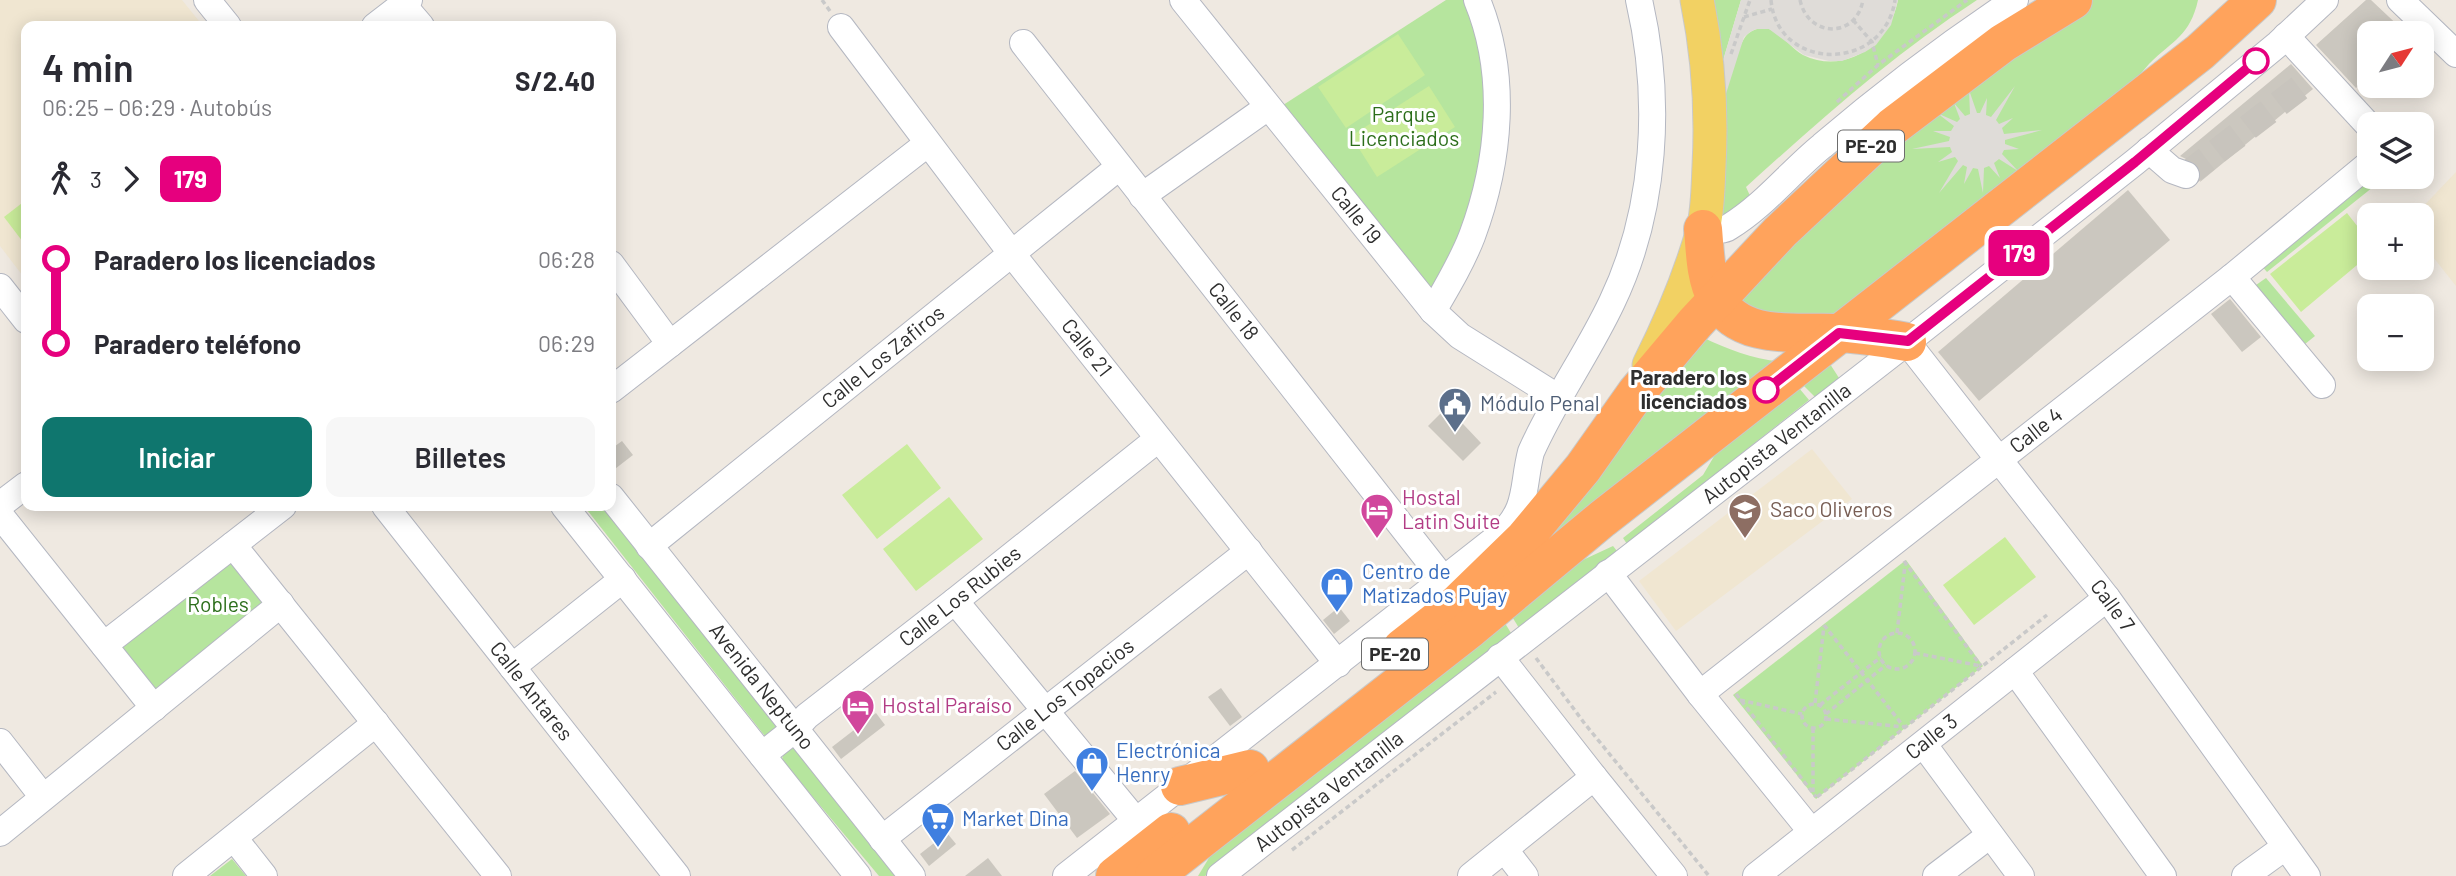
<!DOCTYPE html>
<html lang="es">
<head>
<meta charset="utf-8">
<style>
	:root { --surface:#fff; --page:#f7f7f7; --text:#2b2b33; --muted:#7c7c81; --accent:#0f766e }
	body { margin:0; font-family:Barlow,sans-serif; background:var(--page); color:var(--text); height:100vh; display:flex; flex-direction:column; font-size:26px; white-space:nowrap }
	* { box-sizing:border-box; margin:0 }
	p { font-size:23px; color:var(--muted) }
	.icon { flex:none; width:38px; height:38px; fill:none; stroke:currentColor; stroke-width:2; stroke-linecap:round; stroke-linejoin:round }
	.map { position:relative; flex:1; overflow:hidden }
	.sheet { position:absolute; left:21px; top:21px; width:595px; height:490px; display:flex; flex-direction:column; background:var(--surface); border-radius:14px; box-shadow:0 4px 18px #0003 }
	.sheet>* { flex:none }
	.badge { padding:0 14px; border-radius:10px; font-size:24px; line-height:46px }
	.needle { width:46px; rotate:54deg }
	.controls { position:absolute; left:2357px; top:21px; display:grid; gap:14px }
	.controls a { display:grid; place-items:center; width:77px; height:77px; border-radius:14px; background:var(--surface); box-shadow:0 4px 18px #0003; font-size:35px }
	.map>.badge { position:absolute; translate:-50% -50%; box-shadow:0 0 0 4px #fff }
	.legs { display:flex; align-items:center; gap:10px; height:77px; padding:0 21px; font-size:23px }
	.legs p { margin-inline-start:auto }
	.overview { display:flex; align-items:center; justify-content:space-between; height:119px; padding:0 21px }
	h1 { font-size:38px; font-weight:600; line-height:52px }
	.cta { display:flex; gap:14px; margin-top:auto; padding:14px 21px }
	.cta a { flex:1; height:80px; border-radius:14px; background:var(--accent); color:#fff; font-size:28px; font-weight:600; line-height:80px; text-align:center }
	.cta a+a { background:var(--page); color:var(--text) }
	ul { padding:0 21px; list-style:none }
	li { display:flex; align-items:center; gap:24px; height:84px; font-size:26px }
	li i { display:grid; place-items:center; width:10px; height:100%; margin:0 9px; background:currentColor }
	li i::after { content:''; width:18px; height:18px; margin:-9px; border:5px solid; border-radius:50%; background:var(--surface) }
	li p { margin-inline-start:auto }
	li:first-child i { background:linear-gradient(#0000 50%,currentColor 0) }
	li:last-child i { background:linear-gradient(currentColor 50%,#0000 0) }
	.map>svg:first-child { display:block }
</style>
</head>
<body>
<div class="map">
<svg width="2456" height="876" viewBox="0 0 2456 876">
	<rect width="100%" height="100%" fill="#efe9e1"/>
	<!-- education -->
	<g fill="#f0e6d1">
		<polygon points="0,0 182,0 203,26 26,26 26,280 0,246"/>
		<polygon points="2456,172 2456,286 2422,243 2422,215 2415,215"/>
		<polygon points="1812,449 1852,499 1676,631 1639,581"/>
	</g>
	<!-- green -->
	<g fill="#b6e59e">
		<polygon points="1446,0 1469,0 1477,19 1488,118 1465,233 1430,299 1280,107"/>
		<path d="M1704 0H1741L1722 64 1724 98C1729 84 1738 40 1749 33 1754 29 1762 27 1769 29 1782 33 1790 48 1803 55 1846 76 1890 44 1898 0H1977C1894 54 1820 120 1746 187L1752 200 1733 217 1720 216Z"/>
		<path d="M2090 0H2198C2190 36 2173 40 2149 64 2139 75 2130 87 2120 98L1850 312 1791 323 1762 320 1735 297 1895 140Z"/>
		<polygon points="2370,177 2383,179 2267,272 2259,263"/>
		<polygon points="2266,278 2315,336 2305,344 2256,285"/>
		<path d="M1702 337C1729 350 1755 360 1786 362L1498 595Z"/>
		<polygon points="1830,364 1839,378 1815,397 1803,385"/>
		<polygon points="1799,388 1809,400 1627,544 1623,538 1703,475 1716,453"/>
		<polygon points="584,506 609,506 781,726 768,740"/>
		<polygon points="1613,546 1617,551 1519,628 1511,615 1572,565"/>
		<polygon points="233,551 274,604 155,698 113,645"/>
		<polygon points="1906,560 1983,666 1816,799 1733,695"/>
		<polygon points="1503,620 1511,633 1205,876 1198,876 1215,848"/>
		<path d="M796 748 899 876H879L782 760C783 751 787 749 796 748Z"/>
		<polygon points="232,859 246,876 210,876"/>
	</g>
	<!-- pitch -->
	<g fill="#c9ec9a">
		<polygon points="1398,34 1425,75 1346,128 1318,87"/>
		<polygon points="1429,86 1455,127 1377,177 1351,136"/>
		<polygon points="26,200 26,246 4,217"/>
		<polygon points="2347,213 2369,241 2369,255 2301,312 2270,274"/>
		<polygon points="907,444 941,488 877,539 842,495"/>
		<polygon points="949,497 983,539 916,591 883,549"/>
		<polygon points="2005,537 2036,577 1974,625 1943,585"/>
	</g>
	<!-- plaza -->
	<g fill="#dfdcd8">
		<polygon points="1741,0 1898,0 1891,25 1876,45 1865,52 1842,61 1829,61 1804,55 1769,29 1756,29 1750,32 1744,37 1724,100 1722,64"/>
		<polygon points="2015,86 1996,120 1999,124 2013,118 2002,128 2004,134 2042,130 2005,140 2005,144 2019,149 2004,150 2002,154 2018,171 1999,159 1994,163 2000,178 1989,166 1984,168 1983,193 1978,169 1973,168 1964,184 1967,167 1963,165 1939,193 1958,161 1955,157 1938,162 1952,152 1950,147 1912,149 1949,141 1950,137 1933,131 1951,131 1954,126 1937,113 1957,122 1960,119 1954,103 1965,116 1970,114 1969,90 1977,113 1980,113 1987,98 1986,115 1991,117"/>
	</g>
	<!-- building -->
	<g fill="#cbc7bf">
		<polygon points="2366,0 2371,0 2406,33 2370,33 2370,77 2356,88 2316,45"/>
		<polygon points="2291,64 2313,89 2200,182 2202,173 2198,165 2180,156"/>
		<polygon points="2128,190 2170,240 1979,401 1938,352"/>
		<polygon points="2230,299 2261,337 2242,352 2211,314"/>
		<polygon points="1447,407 1481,443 1463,461 1428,426"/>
		<polygon points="622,441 633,455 611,472 611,449"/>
		<polygon points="1339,607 1350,621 1334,634 1323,620"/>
		<polygon points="1221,688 1242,717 1230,726 1208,697"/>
		<polygon points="876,713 885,725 841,759 832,747"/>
		<polygon points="1075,771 1110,814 1077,838 1044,794"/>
		<polygon points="947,833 956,844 929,866 920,854"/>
		<polygon points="988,858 1002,876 965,876"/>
	</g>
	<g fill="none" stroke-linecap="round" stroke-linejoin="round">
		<!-- minor-tunnel -->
		<polyline stroke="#c8c4bd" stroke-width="26" stroke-dasharray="26 13" stroke-linecap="butt" points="2186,175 2307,82"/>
		<defs>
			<g id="minor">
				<polyline points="207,0 228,26"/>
				<path id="s1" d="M1183 0 1433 311 1460 336 1559 398"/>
				<polyline points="2400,0 2456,54"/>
				<polyline points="403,5 421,26"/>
				<polyline points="375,26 409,0"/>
				<path id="s2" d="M841 27 1012 254 1338 664"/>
				<polyline points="2286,36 2370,127"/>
				<path id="s3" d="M1023 43 1444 580"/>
				<polyline points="2149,150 2172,170 2186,175"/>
				<polyline points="1142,196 1268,107"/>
				<path d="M1703 229C1711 229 1722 232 1729 227 1765 205 1790 172 1822 146 1884 93 1947 45 2015 0"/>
				<polyline points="611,264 670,344"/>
				<polyline points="2232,277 2322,385"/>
				<polyline points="0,287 26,320"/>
				<path d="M1433 311C1447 287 1462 262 1472 236 1500 161 1508 75 1477 0"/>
				<path id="s4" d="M1907 342 2107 598 2307 876"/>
				<polyline points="611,390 927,144"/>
				<path id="s5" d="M611 497 912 876"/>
				<polyline points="0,505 26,485"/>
				<path id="s6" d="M385 506 677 876"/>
				<polyline points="564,506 858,876"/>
				<polyline points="0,515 154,708"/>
				<polyline points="233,545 498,876"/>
				<path id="s7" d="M649 546 1119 167"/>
				<polyline points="1608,573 1700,694 1811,831"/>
				<polyline points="955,601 1136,821"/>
				<polyline points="104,645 283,506"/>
				<polyline points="1500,657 1594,777 1674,876"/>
				<polyline points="512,667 623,579"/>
				<polyline points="2015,671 2163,876"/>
				<path id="s8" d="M1700 694 2232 277 2370 163"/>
				<polyline points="0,742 43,797"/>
				<polyline points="1924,745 2021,876"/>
				<path id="s9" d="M762 755 795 729 807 716 955 601 1158 439"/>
				<polyline points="0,833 281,604"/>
				<polyline points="234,838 264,876"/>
				<path id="s10" d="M882 839 1249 551"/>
				<polyline points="1505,850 1525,876"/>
				<polyline points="186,876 376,723"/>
				<path d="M1066 876 1499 536C1529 509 1522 487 1531 452 1554 400 1588 353 1612 302 1656 210 1662 99 1639 0"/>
				<path id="s11" d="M1220 876 1907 342 2135 162 2278 44 2325 0"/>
				<polyline points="1471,876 1594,777"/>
				<path id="s12" d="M1756 876 2107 598"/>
				<polyline points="1936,876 1990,835"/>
				<polyline points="2245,876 2285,847"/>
			</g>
			<path id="major" d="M1649 365C1670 323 1690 276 1703 230 1708 210 1708 187 1709 166 1712 111 1708 54 1697 0"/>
			<g id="highway">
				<path d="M1703 229C1705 251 1705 278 1716 298 1740 342 1797 331 1838 333 1861 334 1885 338 1907 342"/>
				<polyline points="1402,648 1453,608 1524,539 1583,468 1636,393 1695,323 1780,232 1892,127 2003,43 2073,0"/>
				<polyline points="1180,786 1250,769"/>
				<polyline points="1115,876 1171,832"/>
				<polyline points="1154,876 1471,628 1602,519 2200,52 2257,0"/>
			</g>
		</defs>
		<!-- minor casing -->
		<use href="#minor" stroke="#b4b7c1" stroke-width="28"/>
		<!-- major casing -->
		<use href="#major" stroke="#c9c9c9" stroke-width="35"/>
		<!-- highway casing -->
		<use href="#highway" stroke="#c9c9c9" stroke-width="40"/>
		<!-- path -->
		<g stroke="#c9c9c9" stroke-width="3.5" stroke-dasharray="5 3.5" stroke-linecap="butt">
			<polyline points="822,0 830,11"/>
			<path d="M1771 0C1777 72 1884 73 1895 0"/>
			<path d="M1800 0C1808 38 1856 39 1863 0"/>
			<polyline points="1744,17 1772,9"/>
			<polyline points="1853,20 1872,42 1878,65"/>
			<polyline points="1731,54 1750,0"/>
			<polyline points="1837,102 1878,65 1967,0"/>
			<polyline points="1904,561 1981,666"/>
			<polyline points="1824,625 1904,727"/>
			<polyline points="1897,633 1905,565"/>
			<circle cx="1897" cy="651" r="18"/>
			<polyline points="1915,653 1981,666"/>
			<polyline points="1536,658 1585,724 1709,876"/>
			<polyline points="1736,694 1816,797"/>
			<polyline points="1740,700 1802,714"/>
			<polyline points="1815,703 1824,626"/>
			<circle cx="1814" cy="716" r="12"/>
			<polyline points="1820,705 1881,657"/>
			<polyline points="1826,714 1886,665"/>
			<polyline points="1826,719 1904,727"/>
			<polyline points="1813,728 1813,792"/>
			<polyline points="1817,797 2047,615"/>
			<polyline points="1292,850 1496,692"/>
		</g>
		<!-- minor -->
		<use href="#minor" stroke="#fff" stroke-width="26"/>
		<!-- major -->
		<use href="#major" stroke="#f2d163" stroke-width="33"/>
		<!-- highway -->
		<use href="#highway" stroke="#ffa35c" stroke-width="38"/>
	</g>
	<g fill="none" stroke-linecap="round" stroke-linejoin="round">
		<defs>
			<polyline id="line-1" points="1766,390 1839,333 1908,341 2135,162 2256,61"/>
		</defs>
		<!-- line-1 casing -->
		<use href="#line-1" stroke="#fff" stroke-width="16"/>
		<!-- line-1 -->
		<use href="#line-1" stroke="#e6007e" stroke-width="10"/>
	</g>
	<!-- icons -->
	<defs>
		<symbol id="civic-pin" viewBox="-11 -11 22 30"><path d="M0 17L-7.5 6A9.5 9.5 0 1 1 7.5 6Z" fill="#5c6f8a" stroke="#fff"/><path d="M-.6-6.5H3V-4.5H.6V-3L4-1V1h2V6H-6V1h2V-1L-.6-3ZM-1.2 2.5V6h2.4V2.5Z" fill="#fff"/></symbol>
		<symbol id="hotel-pin" viewBox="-11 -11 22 30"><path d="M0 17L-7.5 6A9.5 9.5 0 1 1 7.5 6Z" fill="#d1479c" stroke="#fff"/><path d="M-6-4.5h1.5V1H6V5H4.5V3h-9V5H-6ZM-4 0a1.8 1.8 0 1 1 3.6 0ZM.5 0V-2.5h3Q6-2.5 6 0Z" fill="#fff"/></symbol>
		<symbol id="school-pin" viewBox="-11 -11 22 30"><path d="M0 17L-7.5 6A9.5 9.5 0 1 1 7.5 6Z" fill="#8d6e63" stroke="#fff"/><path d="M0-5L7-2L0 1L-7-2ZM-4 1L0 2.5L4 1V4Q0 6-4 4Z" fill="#fff"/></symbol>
		<symbol id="shop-pin" viewBox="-11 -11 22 30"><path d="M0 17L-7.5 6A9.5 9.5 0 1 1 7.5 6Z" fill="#3f7fe0" stroke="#fff"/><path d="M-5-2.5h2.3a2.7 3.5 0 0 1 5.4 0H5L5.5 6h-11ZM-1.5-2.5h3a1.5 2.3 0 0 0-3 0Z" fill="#fff"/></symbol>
		<symbol id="supermarket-pin" viewBox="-11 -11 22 30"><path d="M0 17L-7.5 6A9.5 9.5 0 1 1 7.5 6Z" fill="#3f7fe0" stroke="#fff"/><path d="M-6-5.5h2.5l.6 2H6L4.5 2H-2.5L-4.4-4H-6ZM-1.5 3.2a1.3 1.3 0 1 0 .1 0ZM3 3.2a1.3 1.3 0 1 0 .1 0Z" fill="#fff"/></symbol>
	</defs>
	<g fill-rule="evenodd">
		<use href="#civic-pin" x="1436" y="385" width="38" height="52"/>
		<use href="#hotel-pin" x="1358" y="491" width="38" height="52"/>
		<use href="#school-pin" x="1726" y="491" width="38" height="52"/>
		<use href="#shop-pin" x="1318" y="565" width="38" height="52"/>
		<use href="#hotel-pin" x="839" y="687" width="38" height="52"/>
		<use href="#shop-pin" x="1073" y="744" width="38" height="52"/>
		<use href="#supermarket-pin" x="919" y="800" width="38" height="52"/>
	</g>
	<!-- markers -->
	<g fill="#fff" stroke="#e6007e" stroke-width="3.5">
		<circle cx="2256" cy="61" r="12"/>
		<circle cx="1766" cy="390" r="12"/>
	</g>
	<g text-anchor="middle" stroke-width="6" stroke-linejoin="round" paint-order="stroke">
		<!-- shield labels -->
		<g fill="#fff" stroke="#6d6d6d" stroke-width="2">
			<rect x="1838" y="130.5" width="66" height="31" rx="5"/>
			<rect x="1362" y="638.5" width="66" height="31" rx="5"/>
		</g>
		<g font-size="19" font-weight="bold" fill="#2e2e2e">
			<text x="1871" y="153">PE-20</text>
			<text x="1395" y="661">PE-20</text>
		</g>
		<!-- park labels -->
		<g font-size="21" fill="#2c6e1b" stroke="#fff">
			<text x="1404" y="122">Parque<tspan x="1404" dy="24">Licenciados</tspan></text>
			<text x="218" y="612">Robles</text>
		</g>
		<!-- street labels -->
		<g font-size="21" fill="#2e2e2e" stroke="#fff">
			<text dy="7" stroke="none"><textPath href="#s1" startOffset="276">Calle 19</textPath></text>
			<text dy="7" stroke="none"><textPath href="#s3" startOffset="341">Calle 18</textPath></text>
			<text dy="7" stroke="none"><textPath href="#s2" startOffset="404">Calle 21</textPath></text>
			<text dy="7" stroke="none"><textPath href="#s7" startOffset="301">Calle Los Zafiros</textPath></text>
			<text dy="7" stroke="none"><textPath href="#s8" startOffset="427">Calle 4</textPath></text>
			<text dy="7" stroke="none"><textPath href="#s11" startOffset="705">Autopista Ventanilla</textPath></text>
			<text dy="7" stroke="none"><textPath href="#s9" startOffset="254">Calle Los Rubies</textPath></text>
			<text dy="7" stroke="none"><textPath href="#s4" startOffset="334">Calle 7</textPath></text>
			<text dy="7" stroke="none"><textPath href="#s5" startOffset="242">Avenida Neptuno</textPath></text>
			<text dy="7" stroke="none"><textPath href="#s6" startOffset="236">Calle Antares</textPath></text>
			<text dy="7" stroke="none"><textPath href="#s10" startOffset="233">Calle Los Topacios</textPath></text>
			<text dy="7" stroke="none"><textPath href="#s12" startOffset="224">Calle 3</textPath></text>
			<text dy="7" stroke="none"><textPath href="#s11" startOffset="138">Autopista Ventanilla</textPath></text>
		</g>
		<!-- stop labels -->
		<g font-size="21" font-weight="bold" fill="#2e2e2e" stroke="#fff" text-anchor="end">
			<text x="1747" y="385">Paradero los<tspan x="1747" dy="24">licenciados</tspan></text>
		</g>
		<!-- service labels -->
		<g font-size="21" fill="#4e5e75" stroke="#fff" text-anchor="start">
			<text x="1480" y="411">Módulo Penal</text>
		</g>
		<!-- hotel labels -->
		<g font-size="21" fill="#b23c85" stroke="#fff" text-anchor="start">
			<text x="1402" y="505">Hostal<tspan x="1402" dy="24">Latin Suite</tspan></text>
			<text x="882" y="713">Hostal Paraíso</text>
		</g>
		<!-- education labels -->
		<g font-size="21" fill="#785e54" stroke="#fff" text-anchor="start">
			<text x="1770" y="517">Saco Oliveros</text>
		</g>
		<!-- shop labels -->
		<g font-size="21" fill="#366cbe" stroke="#fff" text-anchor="start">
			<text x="1362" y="579">Centro de<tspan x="1362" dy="24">Matizados Pujay</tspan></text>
			<text x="1116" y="758">Electrónica<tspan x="1116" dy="24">Henry</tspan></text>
			<text x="962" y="826">Market Dina</text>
		</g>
	</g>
</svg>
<div class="controls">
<a><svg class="needle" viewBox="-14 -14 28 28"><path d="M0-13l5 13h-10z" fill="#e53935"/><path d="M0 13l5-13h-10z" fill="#7c7c81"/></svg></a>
<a><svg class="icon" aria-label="layers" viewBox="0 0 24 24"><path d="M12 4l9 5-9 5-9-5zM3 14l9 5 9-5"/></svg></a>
<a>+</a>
<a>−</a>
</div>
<b class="badge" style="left:2019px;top:253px;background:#e6007e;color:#fff">179</b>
<section class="sheet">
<div class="overview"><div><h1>4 min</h1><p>06:25 – 06:29 · Autobús</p></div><b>S/2.40</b></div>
<div class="legs"><svg class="icon" aria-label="walk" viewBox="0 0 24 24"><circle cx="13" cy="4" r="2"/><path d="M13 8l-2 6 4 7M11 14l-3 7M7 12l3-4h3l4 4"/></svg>3<svg class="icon" aria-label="forward" viewBox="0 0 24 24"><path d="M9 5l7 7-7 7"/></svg><b class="badge" style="background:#e6007e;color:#fff">179</b></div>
<ul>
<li><i style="color:#e6007e"></i><b>Paradero los licenciados</b><p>06:28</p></li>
<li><i style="color:#e6007e"></i><b>Paradero teléfono</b><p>06:29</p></li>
</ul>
<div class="cta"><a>Iniciar</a><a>Billetes</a></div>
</section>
</div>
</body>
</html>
